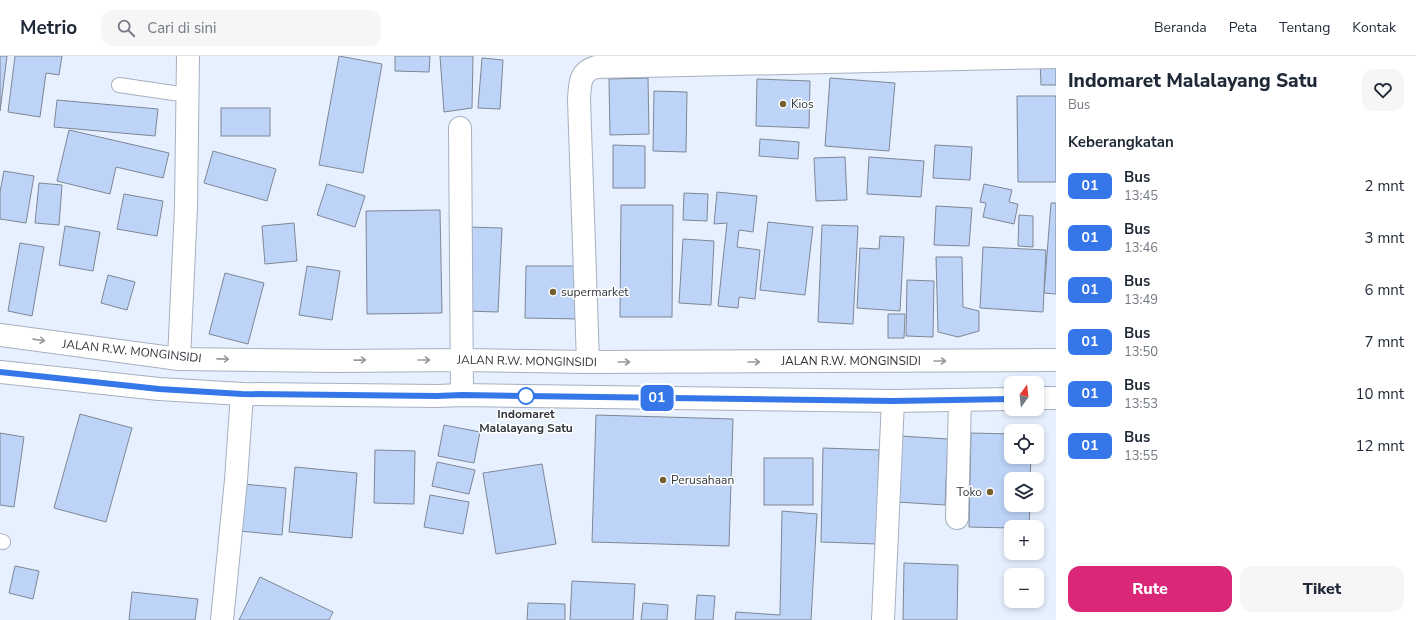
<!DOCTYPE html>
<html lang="id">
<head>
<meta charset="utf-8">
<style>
	:root { --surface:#fff; --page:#f6f6f7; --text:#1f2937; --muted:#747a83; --line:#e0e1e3; --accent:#db2777 }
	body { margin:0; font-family:"Nunito Sans",sans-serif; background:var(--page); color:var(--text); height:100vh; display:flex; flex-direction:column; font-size:15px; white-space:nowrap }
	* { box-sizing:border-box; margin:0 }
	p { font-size:13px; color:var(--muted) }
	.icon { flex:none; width:22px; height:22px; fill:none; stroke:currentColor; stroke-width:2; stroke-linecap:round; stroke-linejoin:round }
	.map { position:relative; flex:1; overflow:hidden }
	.details { display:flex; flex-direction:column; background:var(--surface); width:360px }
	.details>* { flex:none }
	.badge { padding:0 8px; border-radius:6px; font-size:14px; line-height:26px }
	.needle { width:26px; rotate:15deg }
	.buttons { position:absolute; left:1004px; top:320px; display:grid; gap:8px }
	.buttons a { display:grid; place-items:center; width:40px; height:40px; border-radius:8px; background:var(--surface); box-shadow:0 2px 6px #0003; font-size:20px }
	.map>.badge { position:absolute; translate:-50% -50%; box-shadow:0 0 0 2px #fff }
	h2 { padding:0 12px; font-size:15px; line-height:36px }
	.round { display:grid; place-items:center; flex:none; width:42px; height:42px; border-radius:12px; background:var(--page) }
	.overview { display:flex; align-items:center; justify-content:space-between; height:68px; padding:0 12px }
	h1 { font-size:19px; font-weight:800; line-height:30px }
	.action { display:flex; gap:8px; margin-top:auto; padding:8px 12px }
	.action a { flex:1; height:46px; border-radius:12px; background:var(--accent); color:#fff; font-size:16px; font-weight:800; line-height:46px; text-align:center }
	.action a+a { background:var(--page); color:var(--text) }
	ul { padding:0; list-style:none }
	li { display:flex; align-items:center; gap:12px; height:52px; padding:0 12px }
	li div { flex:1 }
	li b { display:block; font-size:15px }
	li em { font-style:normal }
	li .badge { min-width:44px; font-weight:700; text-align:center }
	header { display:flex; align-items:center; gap:24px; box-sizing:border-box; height:56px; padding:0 20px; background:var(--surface); border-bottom:1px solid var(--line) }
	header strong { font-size:19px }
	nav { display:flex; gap:22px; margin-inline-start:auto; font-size:14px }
	.search { width:280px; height:36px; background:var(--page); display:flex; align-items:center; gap:10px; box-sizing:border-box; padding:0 14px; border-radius:12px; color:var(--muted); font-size:15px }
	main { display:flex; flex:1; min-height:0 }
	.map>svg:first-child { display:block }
</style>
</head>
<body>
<header>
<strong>Metrio</strong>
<div class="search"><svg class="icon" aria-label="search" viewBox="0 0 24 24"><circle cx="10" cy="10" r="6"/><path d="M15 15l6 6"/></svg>Cari di sini</div>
<nav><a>Beranda</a><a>Peta</a><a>Tentang</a><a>Kontak</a></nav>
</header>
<main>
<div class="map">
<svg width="1056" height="564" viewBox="0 0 1056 564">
	<rect width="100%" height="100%" fill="#e7f0ff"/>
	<!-- building -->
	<g fill="#bdd4f8" stroke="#7e8794">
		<polygon points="0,0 7,0 0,55"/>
		<polygon points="15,0 62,0 59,19 46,17 40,61 8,56"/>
		<polygon points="339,0 382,8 363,117 319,109"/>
		<polygon points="395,0 430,0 429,16 395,15"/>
		<polygon points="440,0 473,0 472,52 444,56"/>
		<polygon points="482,2 503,4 500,53 478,52"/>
		<polygon points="1040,5 1056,5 1056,29 1041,29"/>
		<polygon points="648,22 649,78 610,79 609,23"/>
		<polygon points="830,22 895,27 889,95 825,90"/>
		<polygon points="757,23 810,25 809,72 756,70"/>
		<polygon points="654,35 687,36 686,96 653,95"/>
		<polygon points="1017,40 1056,40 1056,126 1018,126"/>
		<polygon points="57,44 158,53 155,80 54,71"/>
		<rect x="221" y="52" width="49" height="28"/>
		<polygon points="69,74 169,97 163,122 116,111 110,138 57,125"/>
		<polygon points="760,83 799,86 798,103 759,100"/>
		<polygon points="613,89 645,90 645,132 613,132"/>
		<polygon points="935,89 972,91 970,124 933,122"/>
		<polygon points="213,95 276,113 267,145 204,127"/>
		<polygon points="845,101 847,144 816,145 814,102"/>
		<polygon points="869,101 924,105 921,141 867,138"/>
		<polygon points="4,115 34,120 26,167 0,163 0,136"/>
		<polygon points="39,127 62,129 59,169 35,167"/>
		<polygon points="327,128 365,140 355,171 317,159"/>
		<polygon points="984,128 1012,134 1009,146 1018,148 1014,168 983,161 986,147 980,146"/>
		<polygon points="717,136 757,140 753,176 739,174 737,191 760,194 755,243 739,241 738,252 718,250 727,167 714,168"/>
		<polygon points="684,137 708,138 707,165 683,164"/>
		<polygon points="124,138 163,145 157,180 117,173"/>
		<polygon points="1051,147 1056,147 1056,238 1044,237"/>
		<polygon points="621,149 673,149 672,261 620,261"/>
		<polygon points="936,150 972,152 969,190 934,189"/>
		<polygon points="440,154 442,257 367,258 366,155"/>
		<polygon points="1019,159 1033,160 1033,191 1018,190"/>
		<polygon points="768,166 813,171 805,239 760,234"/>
		<polygon points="294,167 297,205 265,208 262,170"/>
		<polygon points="822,169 858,170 853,268 818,266"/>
		<polygon points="65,170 100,176 93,215 59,209"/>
		<polygon points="469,171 502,172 498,256 465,255"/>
		<polygon points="880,180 904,181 900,255 857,252 860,192 879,193"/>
		<polygon points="683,183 714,185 711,249 679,247"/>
		<polygon points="20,187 44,191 32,260 8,255"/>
		<polygon points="983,191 1046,194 1043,256 980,252"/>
		<polygon points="936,201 962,201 963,251 979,255 979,275 958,281 938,276"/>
		<polygon points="307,210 340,215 332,264 299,259"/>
		<polygon points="526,210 581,210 581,263 525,262"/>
		<polygon points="225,217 264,227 248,288 209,278"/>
		<polygon points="108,219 135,226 127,254 101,247"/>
		<polygon points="907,224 934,225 933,281 906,280"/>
		<polygon points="888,258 905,258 904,282 888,282"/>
		<polygon points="80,358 132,372 106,466 54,452"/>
		<polygon points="596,359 733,363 729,490 592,486"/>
		<polygon points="444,369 480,376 474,407 438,400"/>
		<polygon points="0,377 24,381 14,451 0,449"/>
		<polygon points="971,377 1011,378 1011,401 1031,401 1030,423 1011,423 1011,449 1030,449 1029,471 1011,471 1011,472 969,471"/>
		<polygon points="900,380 948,383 945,449 897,446"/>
		<polygon points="823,392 879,394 877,488 821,486"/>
		<polygon points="375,394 415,395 414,448 374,447"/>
		<rect x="764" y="402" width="49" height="47"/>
		<polygon points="437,406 475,414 469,438 432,430"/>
		<polygon points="542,408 556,488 496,498 483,417"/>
		<polygon points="295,411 357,417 352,482 289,476"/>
		<polygon points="243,428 286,432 282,479 239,475"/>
		<polygon points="430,439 469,446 463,478 424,471"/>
		<polygon points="782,455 817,458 811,564 735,564 736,556 780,559"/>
		<polygon points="904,507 958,509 957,564 903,564"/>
		<polygon points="15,510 39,515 33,543 9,537"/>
		<polygon points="260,521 333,556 329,564 239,564"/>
		<polygon points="572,525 635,528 633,564 570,564"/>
		<polygon points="132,536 198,543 195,564 129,564"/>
		<polygon points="697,539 715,540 713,564 695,564"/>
		<polygon points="528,547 565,548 565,564 527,564"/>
		<polygon points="643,547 668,549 667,564 641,564"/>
	</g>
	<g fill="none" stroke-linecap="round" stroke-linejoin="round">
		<defs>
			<g id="service">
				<polyline points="119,29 187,39"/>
				<polyline points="0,485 3,486"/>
			</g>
			<g id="minor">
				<polyline points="460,72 462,339"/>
				<polyline points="179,303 186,151 188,0"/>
				<path d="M588 306 579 44C580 28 579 16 596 11L1056 1"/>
				<polyline points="957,462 960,344"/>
				<polyline points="222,564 236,424 242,338"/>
				<polyline points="883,564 893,345"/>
			</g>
			<g id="trunk">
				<polyline points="0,279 179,303 336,305 462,304 588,306 1056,304"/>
				<polyline points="0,316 159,333 242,338 437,340 462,339 893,345 1011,343"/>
				<polyline points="1037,342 1056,342"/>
			</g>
		</defs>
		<!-- service casing -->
		<use href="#service" stroke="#a7b0be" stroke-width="16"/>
		<!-- minor casing -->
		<use href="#minor" stroke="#a7b0be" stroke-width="24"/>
		<!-- trunk casing -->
		<use href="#trunk" stroke="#a7b0be" stroke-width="24"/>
		<!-- service -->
		<use href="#service" stroke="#fff" stroke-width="14"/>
		<!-- minor -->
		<use href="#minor" stroke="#fff" stroke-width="22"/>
		<!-- trunk -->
		<use href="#trunk" stroke="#fff" stroke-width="22"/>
	</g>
	<!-- one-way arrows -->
	<defs><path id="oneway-shaft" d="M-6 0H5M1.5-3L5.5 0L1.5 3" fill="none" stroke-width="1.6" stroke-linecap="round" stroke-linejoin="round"/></defs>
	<g stroke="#989a9d">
		<use href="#oneway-shaft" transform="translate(39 284) rotate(8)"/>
		<use href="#oneway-shaft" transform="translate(223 303) rotate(1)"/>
		<use href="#oneway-shaft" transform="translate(360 304) rotate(-1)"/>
		<use href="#oneway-shaft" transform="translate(424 304)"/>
		<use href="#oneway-shaft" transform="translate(940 305)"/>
		<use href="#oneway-shaft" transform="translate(624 306)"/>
		<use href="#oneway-shaft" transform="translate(754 306)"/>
	</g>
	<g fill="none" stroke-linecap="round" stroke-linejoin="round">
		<defs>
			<polyline id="line" points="0,316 159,333 242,338 437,340 462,339 893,345 1011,343"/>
		</defs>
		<!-- line casing -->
		<use href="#line" stroke="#fff" stroke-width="9"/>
		<!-- line -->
		<use href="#line" stroke="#3577e9" stroke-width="6"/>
	</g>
	<!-- markers -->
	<g fill="#765f2f" stroke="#fff" stroke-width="1.5">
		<circle cx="783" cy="48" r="4"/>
		<circle cx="553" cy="236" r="4"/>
		<circle cx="663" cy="424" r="4"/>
		<circle cx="990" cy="436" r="4"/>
	</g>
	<circle fill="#fff" stroke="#3577e9" stroke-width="2" cx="526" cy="340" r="8"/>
	<g text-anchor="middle" stroke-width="3" stroke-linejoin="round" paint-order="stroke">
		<!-- poi labels -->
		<g font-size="12" fill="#31353b" stroke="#fff" text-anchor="start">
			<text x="791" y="52">Kios</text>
			<text x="561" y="240">supermarket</text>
			<text x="671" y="428">Perusahaan</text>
			<text x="982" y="440" text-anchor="end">Toko</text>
		</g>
		<!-- street labels -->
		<g font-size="12" fill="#31353b" stroke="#fff">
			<text transform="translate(132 295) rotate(6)" y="4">JALAN R.W. MONGINSIDI</text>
			<text transform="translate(527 305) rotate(1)" y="4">JALAN R.W. MONGINSIDI</text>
			<text x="851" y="309">JALAN R.W. MONGINSIDI</text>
		</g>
		<!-- stop labels -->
		<g font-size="12" font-weight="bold" fill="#31353b" stroke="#fff">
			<text x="526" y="362">Indomaret<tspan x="526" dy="14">Malalayang Satu</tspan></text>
		</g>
	</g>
</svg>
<div class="buttons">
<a><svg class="needle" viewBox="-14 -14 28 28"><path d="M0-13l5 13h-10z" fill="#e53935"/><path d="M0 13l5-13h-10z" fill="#747a83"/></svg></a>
<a><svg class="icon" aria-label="locate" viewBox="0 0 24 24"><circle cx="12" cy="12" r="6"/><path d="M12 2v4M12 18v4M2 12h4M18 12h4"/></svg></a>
<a><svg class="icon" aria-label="layers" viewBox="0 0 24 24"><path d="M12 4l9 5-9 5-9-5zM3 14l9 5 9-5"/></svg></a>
<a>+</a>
<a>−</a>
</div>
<b class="badge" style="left:657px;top:342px;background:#3577e9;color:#fff">01</b>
</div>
<section class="details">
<div class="overview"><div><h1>Indomaret Malalayang Satu</h1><p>Bus</p></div><a class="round"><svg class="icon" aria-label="heart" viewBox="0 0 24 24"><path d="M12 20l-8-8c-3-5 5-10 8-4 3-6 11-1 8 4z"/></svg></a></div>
<h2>Keberangkatan</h2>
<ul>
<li><span class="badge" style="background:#3577e9;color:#fff">01</span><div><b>Bus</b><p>13:45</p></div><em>2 mnt</em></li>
<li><span class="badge" style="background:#3577e9;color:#fff">01</span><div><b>Bus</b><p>13:46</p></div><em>3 mnt</em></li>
<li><span class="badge" style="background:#3577e9;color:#fff">01</span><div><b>Bus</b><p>13:49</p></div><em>6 mnt</em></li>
<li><span class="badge" style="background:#3577e9;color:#fff">01</span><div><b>Bus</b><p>13:50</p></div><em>7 mnt</em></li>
<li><span class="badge" style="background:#3577e9;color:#fff">01</span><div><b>Bus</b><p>13:53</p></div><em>10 mnt</em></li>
<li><span class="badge" style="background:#3577e9;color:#fff">01</span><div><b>Bus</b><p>13:55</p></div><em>12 mnt</em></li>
</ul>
<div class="action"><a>Rute</a><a>Tiket</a></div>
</section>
</main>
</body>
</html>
